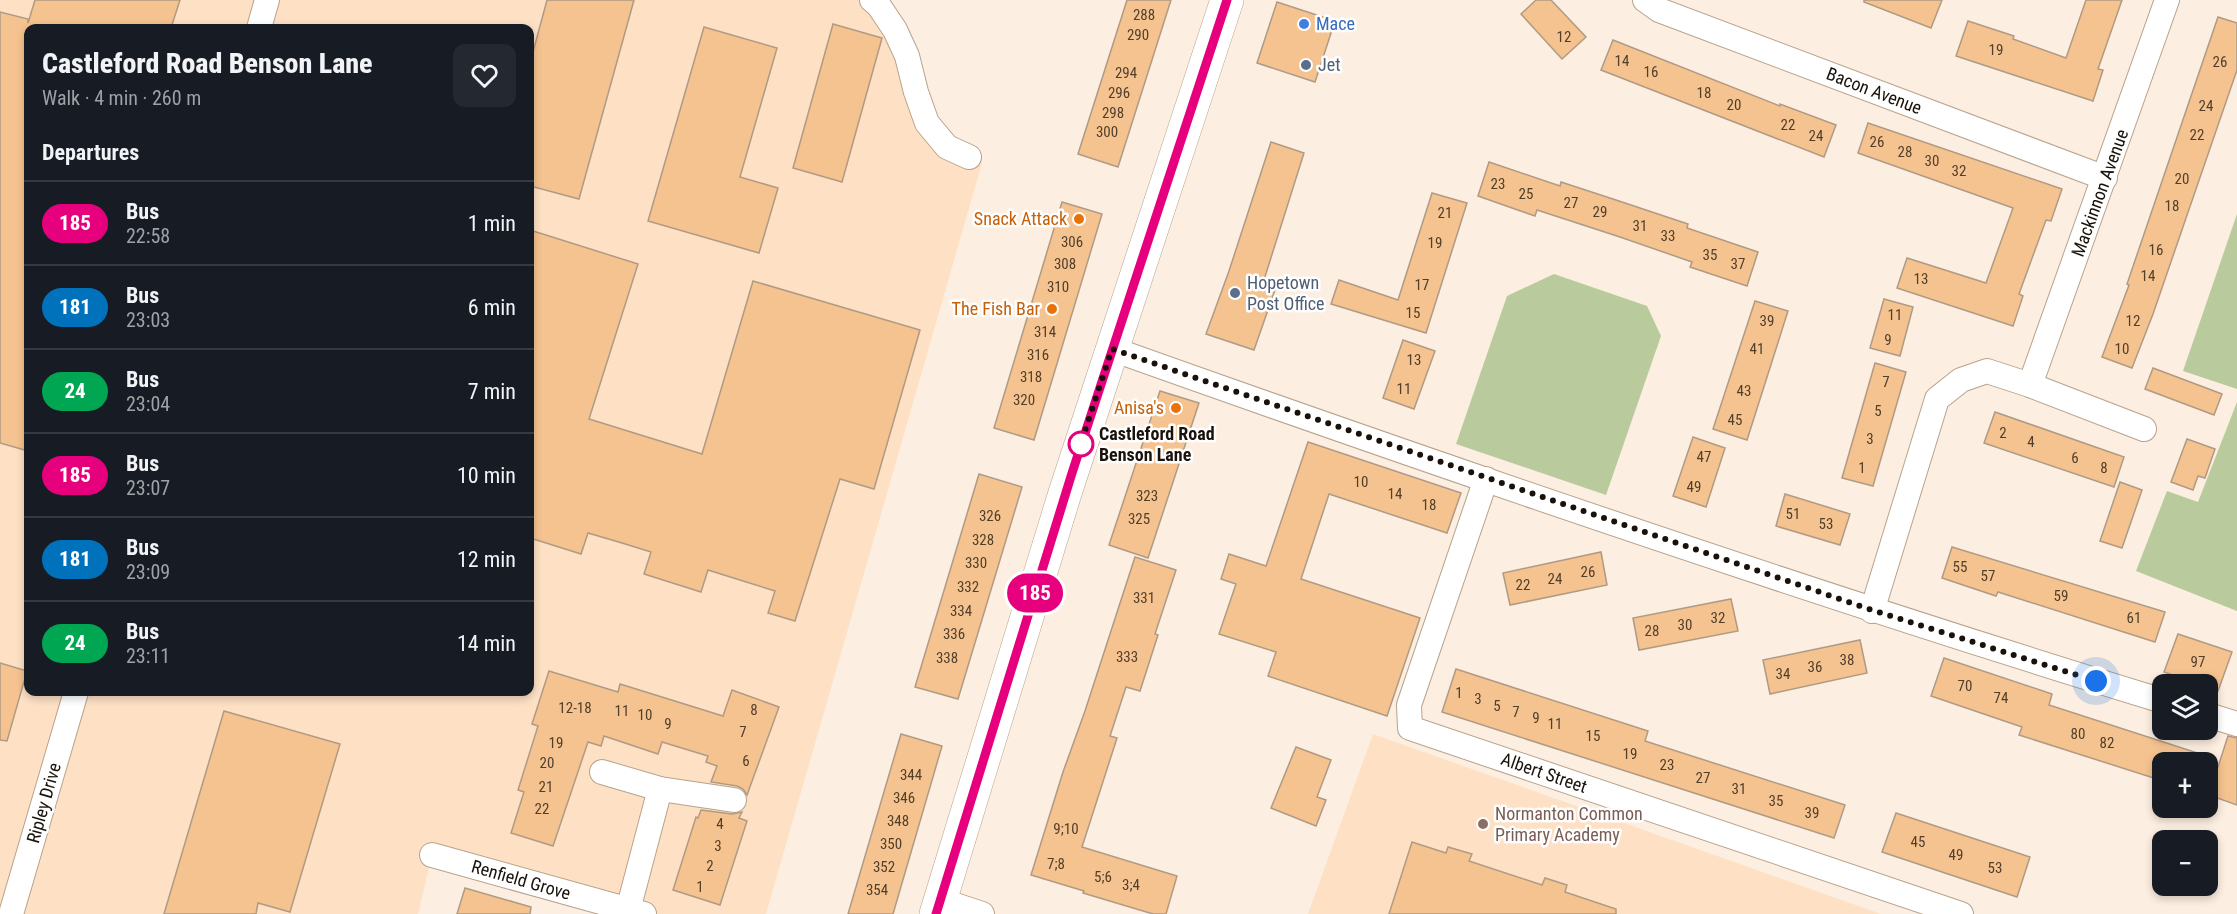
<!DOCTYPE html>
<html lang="en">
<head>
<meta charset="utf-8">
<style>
	:root { --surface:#171b24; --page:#242831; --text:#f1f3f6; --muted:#9ea1a6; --line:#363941 }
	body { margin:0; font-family:"Roboto Condensed",sans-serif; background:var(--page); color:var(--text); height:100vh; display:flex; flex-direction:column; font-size:22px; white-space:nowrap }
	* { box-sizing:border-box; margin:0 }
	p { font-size:20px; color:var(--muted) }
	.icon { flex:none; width:33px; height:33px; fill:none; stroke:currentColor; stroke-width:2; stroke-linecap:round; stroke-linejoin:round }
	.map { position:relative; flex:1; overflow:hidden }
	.details { position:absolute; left:24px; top:24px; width:510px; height:672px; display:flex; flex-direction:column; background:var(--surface); border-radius:12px; box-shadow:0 3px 9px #0003 }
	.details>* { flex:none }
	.badge { padding:0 12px; border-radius:20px; font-size:21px; line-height:39px }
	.buttons { position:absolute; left:2152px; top:674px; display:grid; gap:12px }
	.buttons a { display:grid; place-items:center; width:66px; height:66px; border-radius:12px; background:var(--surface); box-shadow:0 3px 9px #0003; font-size:30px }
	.you { position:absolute; width:30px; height:30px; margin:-15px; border:4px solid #fff; border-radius:50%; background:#1a73e8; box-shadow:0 0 0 9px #1a73e833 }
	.map>.badge { position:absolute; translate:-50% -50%; box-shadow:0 0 0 3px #fff }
	h2 { padding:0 18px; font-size:22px; line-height:54px }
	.round { display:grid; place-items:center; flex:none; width:63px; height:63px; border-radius:12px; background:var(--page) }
	.summary { display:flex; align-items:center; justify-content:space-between; height:102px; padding:0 18px }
	h1 { font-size:28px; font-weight:800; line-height:45px }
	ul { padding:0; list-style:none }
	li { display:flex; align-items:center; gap:18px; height:84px; padding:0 18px; border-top:2px solid var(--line) }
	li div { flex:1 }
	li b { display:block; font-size:22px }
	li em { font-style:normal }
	li .badge { min-width:66px; font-weight:700; text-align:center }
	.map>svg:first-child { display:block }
</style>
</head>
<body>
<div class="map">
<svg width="2237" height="914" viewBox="0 0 2237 914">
	<rect width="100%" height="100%" fill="#fceee0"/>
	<!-- built -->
	<g fill="#fee1c4" fill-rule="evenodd">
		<path d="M0 0H872L947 147 982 163 766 914H644L432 855 418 914H0ZM28 28H530V692H28Z"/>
		<polygon points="1373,734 1881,914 1308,914"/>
	</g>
	<!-- green -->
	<g fill="#b9cb9d">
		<polygon points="2237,214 2237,389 2183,371"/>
		<polygon points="1554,274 1647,306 1661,336 1606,495 1456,444 1507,296"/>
		<polygon points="2237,402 2237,611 2136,571 2167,491 2198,502"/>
	</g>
	<!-- building -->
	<g fill="#f5c38f" stroke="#b09a84" stroke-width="1.5">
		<polygon points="35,0 180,0 171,28 28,28 28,451 0,443 0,12 28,19 28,23"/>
		<polygon points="547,0 634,0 579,199 530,186 530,63"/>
		<polygon points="1127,0 1171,0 1118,167 1078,154"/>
		<polygon points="1536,0 1551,0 1586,37 1562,59 1521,14"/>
		<polygon points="1864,0 1942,0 1931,28 1864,2"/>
		<polygon points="2086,0 2122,0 2098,69 2103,70 2093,101 1956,56 1968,21 2014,36 2013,39 2066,58"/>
		<polygon points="1277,2 1335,21 1315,82 1257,63"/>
		<polygon points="2218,17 2237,23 2237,70 2153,314 2132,368 2102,357 2129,285 2127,284"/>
		<polygon points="833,24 882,38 842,182 793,168"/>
		<polygon points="704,27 777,48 740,177 778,188 759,253 648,221"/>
		<polygon points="1613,40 1780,106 1780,104 1836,125 1824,157 1601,70"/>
		<polygon points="1868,123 2062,189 2051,221 2046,220 2019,294 2023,296 2013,326 1897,288 1907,258 1986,283 2013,208 1858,153"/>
		<polygon points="1271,142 1304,153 1263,283 1276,287 1254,350 1206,334 1229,271"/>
		<polygon points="1489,162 1560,186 1561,182 1619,201 1688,224 1687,228 1758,252 1747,286 1690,267 1692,262 1620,237 1537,210 1535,216 1478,196"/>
		<polygon points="1432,193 1467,203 1426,333 1331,304 1339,280 1398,300"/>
		<polygon points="1062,202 1102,214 1034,440 994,428"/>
		<polygon points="530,230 638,264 589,419 702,454 753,281 920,330 874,489 840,479 795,621 768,613 775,591 743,581 708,570 701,592 644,574 651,552 622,543 588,533 581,554 530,538"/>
		<polygon points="1884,299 1913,307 1900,356 1870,348"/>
		<polygon points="1755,301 1788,311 1747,440 1713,429"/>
		<polygon points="1403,340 1435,351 1414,409 1383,398"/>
		<polygon points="1875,363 1906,372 1873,486 1842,478"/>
		<polygon points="2153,368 2222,394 2214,415 2145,389"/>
		<polygon points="1160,391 1199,403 1148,558 1109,545"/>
		<polygon points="1995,412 2124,457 2114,487 1984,443"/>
		<polygon points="1693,437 1725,448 1706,507 1673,496"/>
		<polygon points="2187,439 2215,449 2205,478 2198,476 2193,490 2171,482"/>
		<polygon points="1308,442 1461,493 1447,533 1329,494 1301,579 1420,618 1387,716 1268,676 1276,652 1219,634 1236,584 1221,579 1229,554 1266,566"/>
		<polygon points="979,474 1022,487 958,699 915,687"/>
		<polygon points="2120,482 2142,490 2122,548 2100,541"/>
		<polygon points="1785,494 1850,514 1840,545 1776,526"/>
		<polygon points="1952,547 2165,612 2155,642 1998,592 1996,596 1942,578"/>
		<polygon points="1601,552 1607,585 1510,605 1503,573"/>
		<polygon points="1135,557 1176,570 1155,634 1158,635 1140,691 1126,687 1110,736 1117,738 1082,847 1177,876 1166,914 1153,914 1083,893 1084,891 1031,875 1063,772 1085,711"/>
		<polygon points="1731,599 1738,631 1639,650 1633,618"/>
		<polygon points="2178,634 2232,652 2218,691 2208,687 2208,684 2198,684 2164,672"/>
		<polygon points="1860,640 1867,673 1770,694 1763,660"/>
		<polygon points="1944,658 2052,694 2049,705 2213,758 2212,762 2163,762 2163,781 2019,735 2022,727 1931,696"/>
		<polygon points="0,663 27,671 7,741 0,740"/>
		<polygon points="1456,669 1648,731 1645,741 1845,805 1834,838 1442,712"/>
		<polygon points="549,671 618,692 620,684 723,716 732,690 779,707 747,795 743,789 737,786 711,782 717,766 706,762 708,756 662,742 658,754 604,736 601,746 588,742 553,846 511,833 524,792 518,790 538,726 532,724"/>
		<polygon points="224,711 340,744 290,912 258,903 256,914 164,914"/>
		<polygon points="901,734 942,746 893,914 848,914"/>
		<polygon points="2228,736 2237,738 2237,805 2209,795"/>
		<polygon points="1296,747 1331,760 1317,797 1326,800 1316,826 1271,808"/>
		<polygon points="701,810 732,814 742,812 739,818 747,821 720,905 673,890 696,817 698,818"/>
		<polygon points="1896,813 2030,857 2017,897 1882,852"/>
		<polygon points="1412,842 1446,853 1448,847 1472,854 1469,861 1542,885 1545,878 1567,885 1565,892 1616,909 1616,914 1389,914"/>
		<polygon points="465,888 531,907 530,914 457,914"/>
	</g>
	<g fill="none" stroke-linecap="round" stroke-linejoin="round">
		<defs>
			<g id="street">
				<polyline points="872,0 879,6 895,30 907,56 916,92 927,123 947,147 969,157"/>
				<polyline points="1645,0 1659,10 2105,178"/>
				<polyline points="259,28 267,0"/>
				<path d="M1112 349C1460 473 1810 593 2163 701"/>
				<polyline points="2030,385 2167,0"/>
				<polyline points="1486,479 1409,705 1410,728 1961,914"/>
				<polyline points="1872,611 1937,399 1961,380 1987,371 2030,385 2144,429"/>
				<polyline points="2208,715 2237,724"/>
				<polyline points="602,772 660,789 734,800"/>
				<polyline points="432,855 644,914"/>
				<polyline points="940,900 982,914"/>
				<polyline points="628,910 660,789"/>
				<polyline points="11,914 76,692"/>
			</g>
			<polyline id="secondary" points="936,914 1065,493 1227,0"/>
		</defs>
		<!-- street casing -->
		<use href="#street" stroke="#b8a38c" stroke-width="26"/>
		<!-- secondary casing -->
		<use href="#secondary" stroke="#b8a38c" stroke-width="34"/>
		<!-- street -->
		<use href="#street" stroke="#fff" stroke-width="24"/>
		<!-- secondary -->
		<use href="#secondary" stroke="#fff" stroke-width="33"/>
	</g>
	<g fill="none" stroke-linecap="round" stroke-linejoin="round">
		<defs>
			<polyline id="line" points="936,914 1072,473 1227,0"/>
		</defs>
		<!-- line casing -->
		<use href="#line" stroke="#fff" stroke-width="14"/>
		<!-- line -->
		<use href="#line" stroke="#e6007e" stroke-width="9"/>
		<!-- walk -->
		<polyline stroke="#1a120a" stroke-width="6" stroke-dasharray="0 10.8" points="1081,444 1078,452 1112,349 1872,610 2096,681"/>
	</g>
	<!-- markers -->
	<circle fill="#3f7fe0" stroke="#fefefe" stroke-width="2" cx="1304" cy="24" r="6"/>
	<g fill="#5c6f8a" stroke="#fefefe" stroke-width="2">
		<circle cx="1306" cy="65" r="6"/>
		<circle cx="1235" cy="293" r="6"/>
	</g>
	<g fill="#e8710a" stroke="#fefefe" stroke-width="2">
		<circle cx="1079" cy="219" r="6"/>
		<circle cx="1052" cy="309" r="6"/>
		<circle cx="1176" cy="408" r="6"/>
	</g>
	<circle fill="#fff" stroke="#e6007e" stroke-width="3" cx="1081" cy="444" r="12"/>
	<circle fill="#8d6e63" stroke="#fefefe" stroke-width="2" cx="1483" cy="824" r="6"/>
	<g text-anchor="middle" stroke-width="5" stroke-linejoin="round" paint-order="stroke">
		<!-- number labels -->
		<g font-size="15" fill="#513e2b">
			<text x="1144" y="20">288</text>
			<text x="1138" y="40">290</text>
			<text x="1564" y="42">12</text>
			<text x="1996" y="55">19</text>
			<text x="1622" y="66">14</text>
			<text x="2220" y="67">26</text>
			<text x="1651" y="77">16</text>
			<text x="1126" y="78">294</text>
			<text x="1119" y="98">296</text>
			<text x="1704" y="98">18</text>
			<text x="1734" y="110">20</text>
			<text x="2206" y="111">24</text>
			<text x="1113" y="118">298</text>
			<text x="1788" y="130">22</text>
			<text x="1107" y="137">300</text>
			<text x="2197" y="140">22</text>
			<text x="1816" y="141">24</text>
			<text x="1877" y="147">26</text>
			<text x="1905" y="157">28</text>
			<text x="1932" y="166">30</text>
			<text x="1959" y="176">32</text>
			<text x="2182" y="184">20</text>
			<text x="1498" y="189">23</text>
			<text x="1526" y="199">25</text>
			<text x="1571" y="208">27</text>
			<text x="2172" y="211">18</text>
			<text x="1600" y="217">29</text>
			<text x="1445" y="218">21</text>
			<text x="1640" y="231">31</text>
			<text x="1668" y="241">33</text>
			<text x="1072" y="247">306</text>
			<text x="1435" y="248">19</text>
			<text x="2156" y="255">16</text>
			<text x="1710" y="260">35</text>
			<text x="1065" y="269">308</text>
			<text x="1738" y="269">37</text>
			<text x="2148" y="281">14</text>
			<text x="1921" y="284">13</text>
			<text x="1422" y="290">17</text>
			<text x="1058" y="292">310</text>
			<text x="1413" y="318">15</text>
			<text x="1895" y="320">11</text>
			<text x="1767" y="326">39</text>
			<text x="2133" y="326">12</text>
			<text x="1045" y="337">314</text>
			<text x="1888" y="345">9</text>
			<text x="1757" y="354">41</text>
			<text x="2122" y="354">10</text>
			<text x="1038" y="360">316</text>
			<text x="1414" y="365">13</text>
			<text x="1031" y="382">318</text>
			<text x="1886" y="387">7</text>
			<text x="1404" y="394">11</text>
			<text x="1744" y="396">43</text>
			<text x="1024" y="405">320</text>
			<text x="1878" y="416">5</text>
			<text x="1735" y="425">45</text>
			<text x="2003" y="438">2</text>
			<text x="1870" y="444">3</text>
			<text x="2031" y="447">4</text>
			<text x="1704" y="462">47</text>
			<text x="2075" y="463">6</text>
			<text x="1862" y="473">1</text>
			<text x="2104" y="473">8</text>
			<text x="1361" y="487">10</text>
			<text x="1694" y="492">49</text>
			<text x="1395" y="499">14</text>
			<text x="1147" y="501">323</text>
			<text x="1429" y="510">18</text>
			<text x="1793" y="519">51</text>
			<text x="990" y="521">326</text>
			<text x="1139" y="524">325</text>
			<text x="1826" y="529">53</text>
			<text x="983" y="545">328</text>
			<text x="976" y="568">330</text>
			<text x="1960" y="572">55</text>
			<text x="1588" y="577">26</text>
			<text x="1988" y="581">57</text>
			<text x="1555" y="584">24</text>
			<text x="1523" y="590">22</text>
			<text x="968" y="592">332</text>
			<text x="2061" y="601">59</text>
			<text x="1144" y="603">331</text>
			<text x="961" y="616">334</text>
			<text x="1718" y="623">32</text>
			<text x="2134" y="623">61</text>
			<text x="1685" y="630">30</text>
			<text x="1652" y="636">28</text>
			<text x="954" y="639">336</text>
			<text x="1127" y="662">333</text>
			<text x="947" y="663">338</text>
			<text x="1847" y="665">38</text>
			<text x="2198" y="667">97</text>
			<text x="1815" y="672">36</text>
			<text x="1783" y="679">34</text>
			<text x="1965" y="691">70</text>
			<text x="1459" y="698">1</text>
			<text x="2001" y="703">74</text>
			<text x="1478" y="704">3</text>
			<text x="1497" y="711">5</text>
			<text x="575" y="713">12-18</text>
			<text x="754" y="715">8</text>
			<text x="622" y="716">11</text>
			<text x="1516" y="717">7</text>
			<text x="645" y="720">10</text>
			<text x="1536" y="723">9</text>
			<text x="668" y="729">9</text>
			<text x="1555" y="729">11</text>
			<text x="743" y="737">7</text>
			<text x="2078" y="739">80</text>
			<text x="1593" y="741">15</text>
			<text x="556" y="748">19</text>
			<text x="2107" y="748">82</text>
			<text x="1630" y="759">19</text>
			<text x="746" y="766">6</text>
			<text x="547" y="768">20</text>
			<text x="1667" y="770">23</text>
			<text x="911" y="780">344</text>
			<text x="1703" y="783">27</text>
			<text x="546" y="792">21</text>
			<text x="1739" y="794">31</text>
			<text x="904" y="803">346</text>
			<text x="1776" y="806">35</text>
			<text x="542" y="814">22</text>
			<text x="1812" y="818">39</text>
			<text x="898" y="826">348</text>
			<text x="720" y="829">4</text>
			<text x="1066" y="834">9;10</text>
			<text x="1918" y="847">45</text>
			<text x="891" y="849">350</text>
			<text x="718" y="851">3</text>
			<text x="1956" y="860">49</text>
			<text x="1056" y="869">7;8</text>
			<text x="710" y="871">2</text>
			<text x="884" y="872">352</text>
			<text x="1995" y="873">53</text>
			<text x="1103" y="882">5;6</text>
			<text x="1131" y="890">3;4</text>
			<text x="700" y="892">1</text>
			<text x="877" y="895">354</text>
		</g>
		<!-- shop labels -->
		<g font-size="18" fill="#366cbe" stroke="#fefefe" text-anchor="start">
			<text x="1316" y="30">Mace</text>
		</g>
		<!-- service labels -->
		<g font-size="18" fill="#4e5e75" stroke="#fefefe" text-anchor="start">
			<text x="1318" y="71">Jet</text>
			<text x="1247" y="289">Hopetown<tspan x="1247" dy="21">Post Office</tspan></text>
		</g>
		<!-- street labels -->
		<g font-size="18" fill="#1a120a" stroke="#fefefe">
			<text transform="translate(1874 91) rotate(21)" y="6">Bacon Avenue</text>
			<text transform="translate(2100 193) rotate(-70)" y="6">Mackinnon Avenue</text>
			<text transform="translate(1544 773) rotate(19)" y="6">Albert Street</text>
			<text transform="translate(44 803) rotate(-74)" y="6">Ripley Drive</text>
			<text transform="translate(521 880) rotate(16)" y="6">Renfield Grove</text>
		</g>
		<!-- food labels -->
		<g font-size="18" fill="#c56008" stroke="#fefefe" text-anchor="end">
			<text x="1067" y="225">Snack Attack</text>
			<text x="1040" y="315">The Fish Bar</text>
			<text x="1164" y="414">Anisa's</text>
		</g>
		<!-- stop labels -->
		<g font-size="18" font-weight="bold" fill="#1a120a" stroke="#fefefe" text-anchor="start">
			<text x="1099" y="440">Castleford Road<tspan x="1099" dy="21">Benson Lane</tspan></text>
		</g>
		<!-- education labels -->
		<g font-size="18" fill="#785e54" stroke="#fefefe" text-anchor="start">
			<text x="1495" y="820">Normanton Common<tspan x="1495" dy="21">Primary Academy</tspan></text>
		</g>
	</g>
</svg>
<div class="buttons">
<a><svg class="icon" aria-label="layers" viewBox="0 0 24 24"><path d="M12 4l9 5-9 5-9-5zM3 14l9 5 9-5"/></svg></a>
<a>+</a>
<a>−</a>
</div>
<div class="you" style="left:2096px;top:681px"></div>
<b class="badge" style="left:1035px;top:593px;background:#e6007e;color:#fff">185</b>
<section class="details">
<div class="summary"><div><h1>Castleford Road Benson Lane</h1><p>Walk · 4 min · 260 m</p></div><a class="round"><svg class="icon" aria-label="heart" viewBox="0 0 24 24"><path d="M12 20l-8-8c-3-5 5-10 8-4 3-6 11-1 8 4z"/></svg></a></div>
<h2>Departures</h2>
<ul>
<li><span class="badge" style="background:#e6007e;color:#fff">185</span><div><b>Bus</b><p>22:58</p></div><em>1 min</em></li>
<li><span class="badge" style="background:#0072bc;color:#fff">181</span><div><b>Bus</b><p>23:03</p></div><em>6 min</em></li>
<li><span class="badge" style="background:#00a651;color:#fff">24</span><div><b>Bus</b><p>23:04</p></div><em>7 min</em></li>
<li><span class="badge" style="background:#e6007e;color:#fff">185</span><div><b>Bus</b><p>23:07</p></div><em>10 min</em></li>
<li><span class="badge" style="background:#0072bc;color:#fff">181</span><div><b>Bus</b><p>23:09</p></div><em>12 min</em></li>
<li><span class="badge" style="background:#00a651;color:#fff">24</span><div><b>Bus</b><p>23:11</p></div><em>14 min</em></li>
</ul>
</section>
</div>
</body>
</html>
